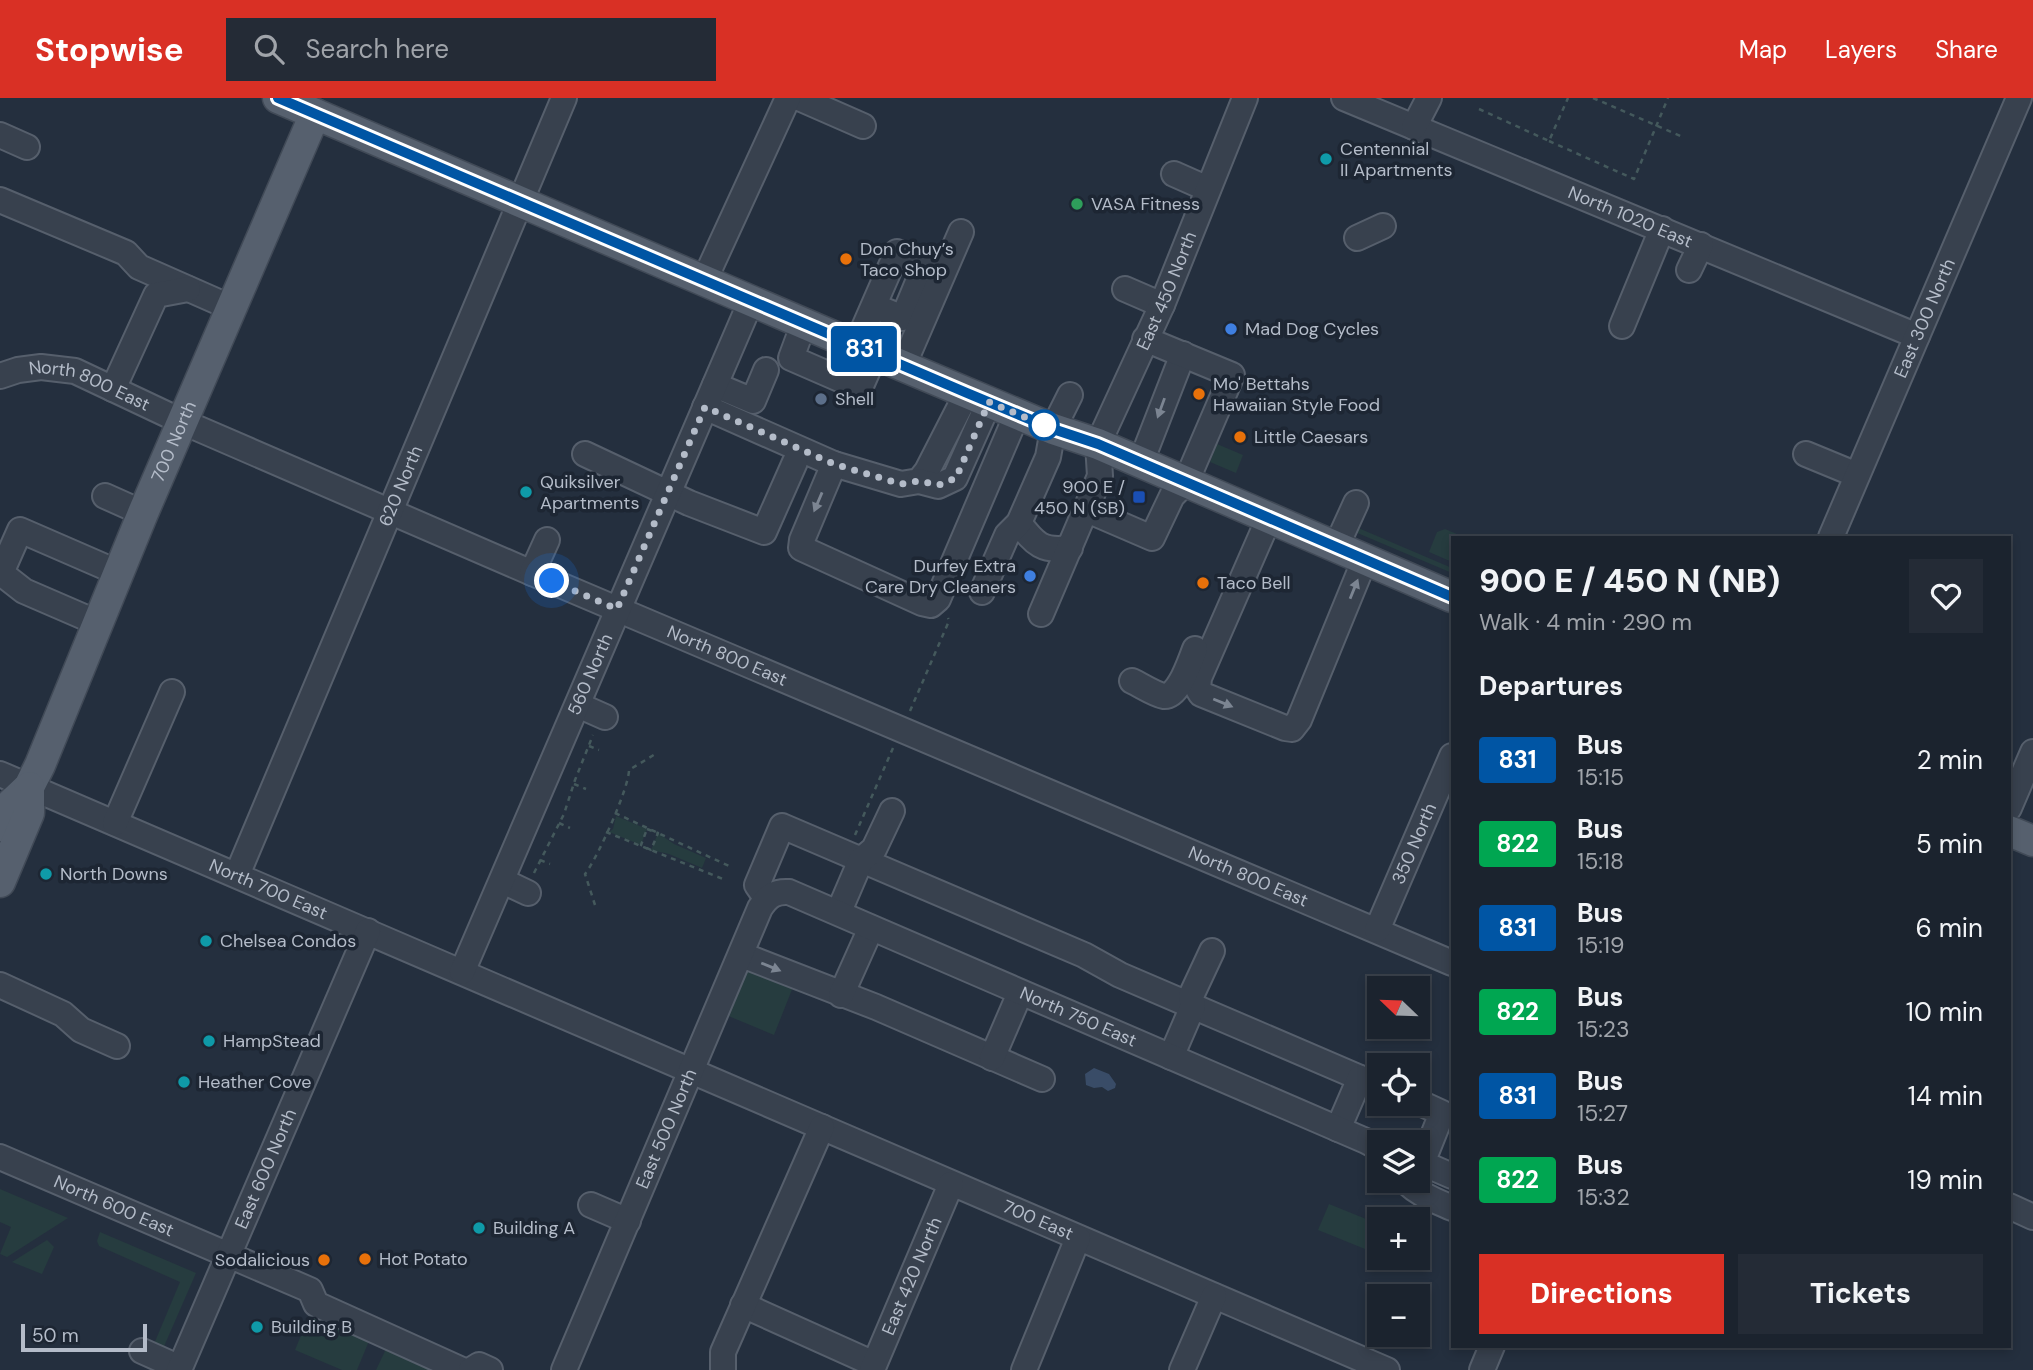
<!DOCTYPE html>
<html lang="en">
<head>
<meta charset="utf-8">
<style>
	:root { --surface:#1b232e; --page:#242b36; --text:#f1f3f6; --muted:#a0a4aa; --line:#39404a; --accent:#d93025 }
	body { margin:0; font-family:"DM Sans",sans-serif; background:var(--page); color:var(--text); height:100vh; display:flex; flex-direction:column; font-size:26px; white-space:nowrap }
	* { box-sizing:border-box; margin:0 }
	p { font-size:23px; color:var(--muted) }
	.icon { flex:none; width:38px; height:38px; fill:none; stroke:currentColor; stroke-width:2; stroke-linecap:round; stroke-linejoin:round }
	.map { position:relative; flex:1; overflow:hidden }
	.details { position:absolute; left:1451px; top:438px; width:560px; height:812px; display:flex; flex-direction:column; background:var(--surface); border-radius:0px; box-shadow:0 4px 10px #0003,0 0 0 2px var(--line) }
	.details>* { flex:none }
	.badge { padding:0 14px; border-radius:5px; font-size:24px; line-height:46px }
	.needle { width:46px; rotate:293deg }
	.fabs { position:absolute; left:1367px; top:878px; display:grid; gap:14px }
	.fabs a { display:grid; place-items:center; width:63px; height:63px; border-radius:0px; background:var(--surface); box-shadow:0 4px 10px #0003,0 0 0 2px var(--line); font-size:35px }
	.scale { position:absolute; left:21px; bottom:18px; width:126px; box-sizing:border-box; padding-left:7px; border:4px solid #b4bcc9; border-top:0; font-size:19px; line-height:24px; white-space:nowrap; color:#b4bcc9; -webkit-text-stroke:5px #1d2633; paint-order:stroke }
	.you { position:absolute; width:35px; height:35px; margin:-18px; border:5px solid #fff; border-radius:50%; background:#1a73e8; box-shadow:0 0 0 10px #1a73e833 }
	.map>.badge { position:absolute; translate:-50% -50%; box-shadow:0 0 0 4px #fff }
	h2 { padding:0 28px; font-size:26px; line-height:63px }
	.round { display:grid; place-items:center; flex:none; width:74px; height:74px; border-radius:0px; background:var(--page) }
	.head { display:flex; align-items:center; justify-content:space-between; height:119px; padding:0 28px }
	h1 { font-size:33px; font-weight:800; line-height:52px }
	.primary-button { display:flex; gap:14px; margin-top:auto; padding:14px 28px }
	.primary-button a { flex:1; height:80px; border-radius:0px; background:var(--accent); color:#fff; font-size:28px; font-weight:800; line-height:80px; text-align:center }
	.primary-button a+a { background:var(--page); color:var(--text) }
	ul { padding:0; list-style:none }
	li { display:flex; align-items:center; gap:21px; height:84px; padding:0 28px }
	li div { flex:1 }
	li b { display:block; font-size:26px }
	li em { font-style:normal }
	li .badge { min-width:77px; font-weight:700; text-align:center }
	header { display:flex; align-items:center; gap:42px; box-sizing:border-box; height:98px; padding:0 35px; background:var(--accent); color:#fff }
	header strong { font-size:33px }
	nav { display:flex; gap:38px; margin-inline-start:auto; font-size:24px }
	.search { width:490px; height:63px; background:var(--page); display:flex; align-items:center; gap:18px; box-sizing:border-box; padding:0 24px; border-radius:0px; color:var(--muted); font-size:26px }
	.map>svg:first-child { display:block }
</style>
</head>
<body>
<header>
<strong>Stopwise</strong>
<div class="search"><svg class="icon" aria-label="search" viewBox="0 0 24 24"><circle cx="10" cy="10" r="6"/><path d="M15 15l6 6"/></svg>Search here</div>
<nav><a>Map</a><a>Layers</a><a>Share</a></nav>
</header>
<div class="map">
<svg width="2033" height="1272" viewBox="0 0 2033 1272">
	<rect width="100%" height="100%" fill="#242f3e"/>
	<!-- green -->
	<g fill="#263c3f">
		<polygon points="1217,346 1243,357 1236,375 1210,364"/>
		<polygon points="1356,429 1452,470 1452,475 1355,434"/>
		<polygon points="1445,431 1464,439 1452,439 1452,464 1429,454 1437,434"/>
		<polygon points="616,718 647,731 641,747 609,734 613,731"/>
		<polygon points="658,735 674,746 706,760 702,770 669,756 651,752"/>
		<polygon points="745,869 793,889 774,937 726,917"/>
		<polygon points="0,1091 68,1120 7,1159 0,1156 11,1129 0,1124"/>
		<polygon points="1329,1106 1376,1125 1365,1151 1318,1132"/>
		<polygon points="100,1134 196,1175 162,1253 154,1246 180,1184 99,1148 97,1143"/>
		<polygon points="47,1142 54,1149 42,1176 12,1164"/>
		<polygon points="309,1218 369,1243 357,1272 342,1272 295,1252"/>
		<polygon points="386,1251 433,1272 376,1272"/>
	</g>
	<!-- water -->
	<polygon fill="#394c67" points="1094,970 1109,976 1116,986 1115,990 1108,993 1102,989 1094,990 1086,987 1085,976"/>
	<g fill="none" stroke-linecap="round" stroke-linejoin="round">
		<defs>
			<g id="minor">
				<polyline points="799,0 863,28"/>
				<path id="s1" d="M1344 0 1917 238"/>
				<polyline points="1414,29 1429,0"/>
				<polyline points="0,37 27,49"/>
				<polyline points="1174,76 1208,91"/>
				<polyline points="0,102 126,155 139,169 232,210"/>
				<polyline points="1357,140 1383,128"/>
				<polyline points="1689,172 1701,147"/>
				<polyline points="704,183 788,0"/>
				<polyline points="1125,191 1162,207"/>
				<polyline points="804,225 791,260 860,290 875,256"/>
				<polyline points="1622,228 1662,131"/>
				<polyline points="856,248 897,154 925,167 903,220 874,208"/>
				<polyline points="903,268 961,134"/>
				<path id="s2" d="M0 278 18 272 41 269 75 273 183 324 532 475 1452 865"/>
				<polyline points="715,287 753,303 766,272"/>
				<polyline points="113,291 156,197 188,191"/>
				<polyline points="705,309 834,366 901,386 919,383 927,373 967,295"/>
				<polyline points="585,356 689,405 764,434 795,364"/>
				<polyline points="1806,356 1857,377"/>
				<polyline points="1141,364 1183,256"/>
				<polyline points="834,366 802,442 801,450 922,505 931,507 938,501 1017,316"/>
				<polyline points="919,383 938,388 955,380 989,304"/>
				<polyline points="105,398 143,415"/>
				<polyline points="1087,412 1152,440 1172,398 1186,384 1232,277 1145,241"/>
				<polyline points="1269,420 1199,580 1198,591 1201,596 1285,630 1292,631 1299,622 1365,461"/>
				<path d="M1019 425C1035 446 1042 454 1070 450"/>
				<path id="s3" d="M1831 439 2019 0"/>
				<polyline points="1336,449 1356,405"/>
				<polyline points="532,475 547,442"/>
				<polyline points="982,494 1007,437 1019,425 1048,359 1053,331 1070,297"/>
				<path id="s4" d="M1041 516 1100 378 1098 346 1162 207 1245 0"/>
				<polyline points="98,525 24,493 1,475 20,432 119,475"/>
				<path d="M1132 583C1141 587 1154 596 1164 598 1179 599 1190 563 1195 551"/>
				<polyline points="578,607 605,619"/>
				<path id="s5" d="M0 676 1387 1272"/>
				<polyline points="2009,710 2033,654"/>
				<polyline points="115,725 172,594"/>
				<path id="s6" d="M237 777 564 0"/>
				<polyline points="503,783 528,795"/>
				<polyline points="766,800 757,787 782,728 1084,857 1120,877 1379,988"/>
				<polyline points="843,804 861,762 874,751 892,713"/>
				<path id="s7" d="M1377 832 1452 658"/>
				<polyline points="742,857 876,909 1042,981"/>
				<path id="s8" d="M462 874 751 203"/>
				<polyline points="0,887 63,916 81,932 117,948"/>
				<polyline points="841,897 871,830"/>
				<polyline points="1171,959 1193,908 1191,898 1212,853"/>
				<polyline points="992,960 1020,895"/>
				<polyline points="1418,1004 1442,1015 1422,1065 1452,1078"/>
				<polyline points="1338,1031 1360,980"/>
				<path id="s9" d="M0 1059 310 1192 316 1206 462 1272"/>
				<path d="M1405 1083C1420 1097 1434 1102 1452 1110"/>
				<polyline points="591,1107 628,1123"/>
				<polyline points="2009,1108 2033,1119"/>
				<polyline points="743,1207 874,1266"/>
				<polyline points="142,1253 180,1270"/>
				<path id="s10" d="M179 1272 368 833"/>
				<polyline points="471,1272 479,1267 490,1272"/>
				<path id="s11" d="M564 1272 760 810C768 798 775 793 789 794L1366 1043 1379 1050"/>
				<polyline points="723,1272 723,1254 822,1029"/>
				<path id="s12" d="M872 1272 951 1086"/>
				<polyline points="1024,1272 1078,1140"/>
				<polyline points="1182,1272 1214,1198"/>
				<polyline points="1482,1272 1492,1248"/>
			</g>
			<g id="major">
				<polyline points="278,0 903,268 1053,331 1098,346 1452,499"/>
				<path id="s13" d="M0 728 10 707 29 689 40 667 143 415 315 16"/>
				<polyline points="2009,733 2033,743"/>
				<polyline points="0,784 29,715 29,689"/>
			</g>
		</defs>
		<!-- minor casing -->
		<use href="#minor" stroke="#565f6c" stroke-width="28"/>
		<!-- major casing -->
		<use href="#major" stroke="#414a57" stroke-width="33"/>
		<!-- path -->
		<g stroke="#44595c" stroke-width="2.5" stroke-dasharray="5 5" stroke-linecap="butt">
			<polyline points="1593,0 1683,39"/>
			<polyline points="1479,11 1549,43 1568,0"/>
			<polyline points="1549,43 1634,81 1668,0"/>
			<polyline points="910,613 949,523 948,520"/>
			<polyline points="589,648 599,652"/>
			<polyline points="574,686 586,691"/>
			<polyline points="615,715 729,768"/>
			<polyline points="559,725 570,730"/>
			<polygon points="647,731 658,735 651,752 641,747"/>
			<polyline points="606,734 723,781"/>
			<polyline points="855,737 893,650"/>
			<polyline points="540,762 550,766"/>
			<polyline points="534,775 564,716 575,682 593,637"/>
			<path d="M595 807 585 776C597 761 629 690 629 672L657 655"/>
		</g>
		<!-- minor -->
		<use href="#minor" stroke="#38414e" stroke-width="24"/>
		<!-- major -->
		<use href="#major" stroke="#56606e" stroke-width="30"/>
	</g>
	<!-- one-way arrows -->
	<defs><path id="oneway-solid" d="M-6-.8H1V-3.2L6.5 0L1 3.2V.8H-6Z" transform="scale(1.75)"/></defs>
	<g fill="#7c8592">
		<use href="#oneway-solid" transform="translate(1161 310) rotate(110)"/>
		<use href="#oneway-solid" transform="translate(818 404) rotate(113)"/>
		<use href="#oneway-solid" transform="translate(1354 491) rotate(-68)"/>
		<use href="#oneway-solid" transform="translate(1223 605) rotate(22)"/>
		<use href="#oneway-solid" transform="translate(771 869) rotate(22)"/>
	</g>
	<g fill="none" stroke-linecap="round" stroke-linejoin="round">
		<defs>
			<polyline id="line" points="278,0 967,295 1053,331 1098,346 1452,499"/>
		</defs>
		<!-- line casing -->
		<use href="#line" stroke="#fff" stroke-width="16"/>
		<!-- line -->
		<use href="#line" stroke="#0055a4" stroke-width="10"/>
		<!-- walk -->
		<polyline stroke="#b4bcc9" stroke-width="7" stroke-dasharray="0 12.6" points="552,483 617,511 705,309 834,366 901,386 919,383 939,387 956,380 989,304 1053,331 1044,327"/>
	</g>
	<!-- markers -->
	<g fill="#0f9aa8" stroke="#1d2633" stroke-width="2.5">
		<circle cx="1326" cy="61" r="7"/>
		<circle cx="526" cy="394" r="7"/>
		<circle cx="46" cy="776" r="7"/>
		<circle cx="206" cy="843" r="7"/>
		<circle cx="209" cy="943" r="7"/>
		<circle cx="184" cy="984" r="7"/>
		<circle cx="479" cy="1130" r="7"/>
		<circle cx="257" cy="1229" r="7"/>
	</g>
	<circle fill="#2e9e5b" stroke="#1d2633" stroke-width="2.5" cx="1077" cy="106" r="7"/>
	<g fill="#e8710a" stroke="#1d2633" stroke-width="2.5">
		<circle cx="846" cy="161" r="7"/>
		<circle cx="1199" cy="296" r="7"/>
		<circle cx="1240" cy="339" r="7"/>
		<circle cx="1203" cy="485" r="7"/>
		<circle cx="365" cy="1161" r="7"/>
		<circle cx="324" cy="1162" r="7"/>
	</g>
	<g fill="#3f7fe0" stroke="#1d2633" stroke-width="2.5">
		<circle cx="1231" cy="231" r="7"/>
		<circle cx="1030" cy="478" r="7"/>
	</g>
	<circle fill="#5c6f8a" stroke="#1d2633" stroke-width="2.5" cx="821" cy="301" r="7"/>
	<circle fill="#fff" stroke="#0055a4" stroke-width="3.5" cx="1044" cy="327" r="14"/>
	<rect fill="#1a4fb4" stroke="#1d2633" stroke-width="2.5" x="1132" y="392" width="14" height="14" rx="3.5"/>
	<g text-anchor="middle" stroke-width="7" stroke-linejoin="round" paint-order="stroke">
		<!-- poi labels -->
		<g font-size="18" fill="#b4bcc9" stroke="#1d2633" text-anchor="start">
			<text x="1340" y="57">Centennial<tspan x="1340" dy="21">II Apartments</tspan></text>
			<text x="1091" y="112">VASA Fitness</text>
			<text x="860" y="157">Don Chuy’s<tspan x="860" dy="21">Taco Shop</tspan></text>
			<text x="1245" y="237">Mad Dog Cycles</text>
			<text x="1213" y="292">Mo' Bettahs<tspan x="1213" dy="21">Hawaiian Style Food</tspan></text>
			<text x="835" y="307">Shell</text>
			<text x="1254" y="345">Little Caesars</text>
			<text x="540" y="390">Quiksilver<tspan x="540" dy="21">Apartments</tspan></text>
			<text x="1125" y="395" text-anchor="end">900 E /<tspan x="1125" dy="21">450 N (SB)</tspan></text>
			<text x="1016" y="474" text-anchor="end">Durfey Extra<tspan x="1016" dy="21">Care Dry Cleaners</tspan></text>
			<text x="1217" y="491">Taco Bell</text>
			<text x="60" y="782">North Downs</text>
			<text x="220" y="849">Chelsea Condos</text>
			<text x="223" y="949">HampStead</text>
			<text x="198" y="990">Heather Cove</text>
			<text x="493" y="1136">Building A</text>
			<text x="379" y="1167">Hot Potato</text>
			<text x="310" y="1168" text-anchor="end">Sodalicious</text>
			<text x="271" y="1235">Building B</text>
		</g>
		<!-- street labels -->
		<g font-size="18" fill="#b4bcc9" stroke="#1d2633">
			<text dy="6" stroke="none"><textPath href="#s1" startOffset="310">North 1020 East</textPath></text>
			<text dy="6" stroke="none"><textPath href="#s4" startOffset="350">East 450 North</textPath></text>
			<text dy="6" stroke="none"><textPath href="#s3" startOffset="238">East 300 North</textPath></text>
			<text dy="6" stroke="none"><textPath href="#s2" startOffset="94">North 800 East</textPath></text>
			<text dy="6" stroke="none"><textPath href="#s13" startOffset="424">700 North</textPath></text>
			<text dy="6" stroke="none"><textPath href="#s6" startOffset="422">620 North</textPath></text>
			<text dy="6" stroke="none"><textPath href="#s2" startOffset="788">North 800 East</textPath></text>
			<text dy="6" stroke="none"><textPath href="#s8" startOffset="324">560 North</textPath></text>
			<text dy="6" stroke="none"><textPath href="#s7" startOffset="94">350 North</textPath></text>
			<text dy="6" stroke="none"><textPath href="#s2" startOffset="1354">North 800 East</textPath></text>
			<text dy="6" stroke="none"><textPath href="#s5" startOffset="292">North 700 East</textPath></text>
			<text dy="6" stroke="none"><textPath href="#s11" startOffset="852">North 750 East</textPath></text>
			<text dy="6" stroke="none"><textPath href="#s11" startOffset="262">East 500 North</textPath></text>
			<text dy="6" stroke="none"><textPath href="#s10" startOffset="219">East 600 North</textPath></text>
			<text dy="6" stroke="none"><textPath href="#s9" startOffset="124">North 600 East</textPath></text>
			<text dy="6" stroke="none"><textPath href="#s5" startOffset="1130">700 East</textPath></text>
			<text dy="6" stroke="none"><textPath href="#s12" startOffset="102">East 420 North</textPath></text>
		</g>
	</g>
</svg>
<div class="fabs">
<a><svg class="needle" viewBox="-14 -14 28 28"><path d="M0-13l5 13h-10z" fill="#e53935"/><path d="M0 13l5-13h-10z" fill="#a0a4aa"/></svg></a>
<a><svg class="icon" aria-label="locate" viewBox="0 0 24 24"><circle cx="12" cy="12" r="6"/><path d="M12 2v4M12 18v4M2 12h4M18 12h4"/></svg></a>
<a><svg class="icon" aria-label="layers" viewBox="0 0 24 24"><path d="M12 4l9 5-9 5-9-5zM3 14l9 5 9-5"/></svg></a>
<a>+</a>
<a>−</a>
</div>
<div class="scale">50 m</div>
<div class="you" style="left:552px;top:483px"></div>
<b class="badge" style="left:864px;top:251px;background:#0055a4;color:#fff">831</b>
<section class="details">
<div class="head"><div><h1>900 E / 450 N (NB)</h1><p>Walk · 4 min · 290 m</p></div><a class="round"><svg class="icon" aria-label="heart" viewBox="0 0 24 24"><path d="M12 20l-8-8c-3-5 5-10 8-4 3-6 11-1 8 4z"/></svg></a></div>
<h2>Departures</h2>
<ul>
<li><span class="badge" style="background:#0055a4;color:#fff">831</span><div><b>Bus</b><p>15:15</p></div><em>2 min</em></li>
<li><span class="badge" style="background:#00a651;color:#fff">822</span><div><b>Bus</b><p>15:18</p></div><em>5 min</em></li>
<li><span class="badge" style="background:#0055a4;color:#fff">831</span><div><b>Bus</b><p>15:19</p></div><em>6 min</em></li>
<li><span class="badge" style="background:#00a651;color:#fff">822</span><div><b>Bus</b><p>15:23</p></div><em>10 min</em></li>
<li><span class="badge" style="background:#0055a4;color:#fff">831</span><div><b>Bus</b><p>15:27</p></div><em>14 min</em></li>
<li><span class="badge" style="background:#00a651;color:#fff">822</span><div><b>Bus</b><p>15:32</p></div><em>19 min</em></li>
</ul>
<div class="primary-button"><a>Directions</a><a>Tickets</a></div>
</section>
</div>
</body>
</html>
